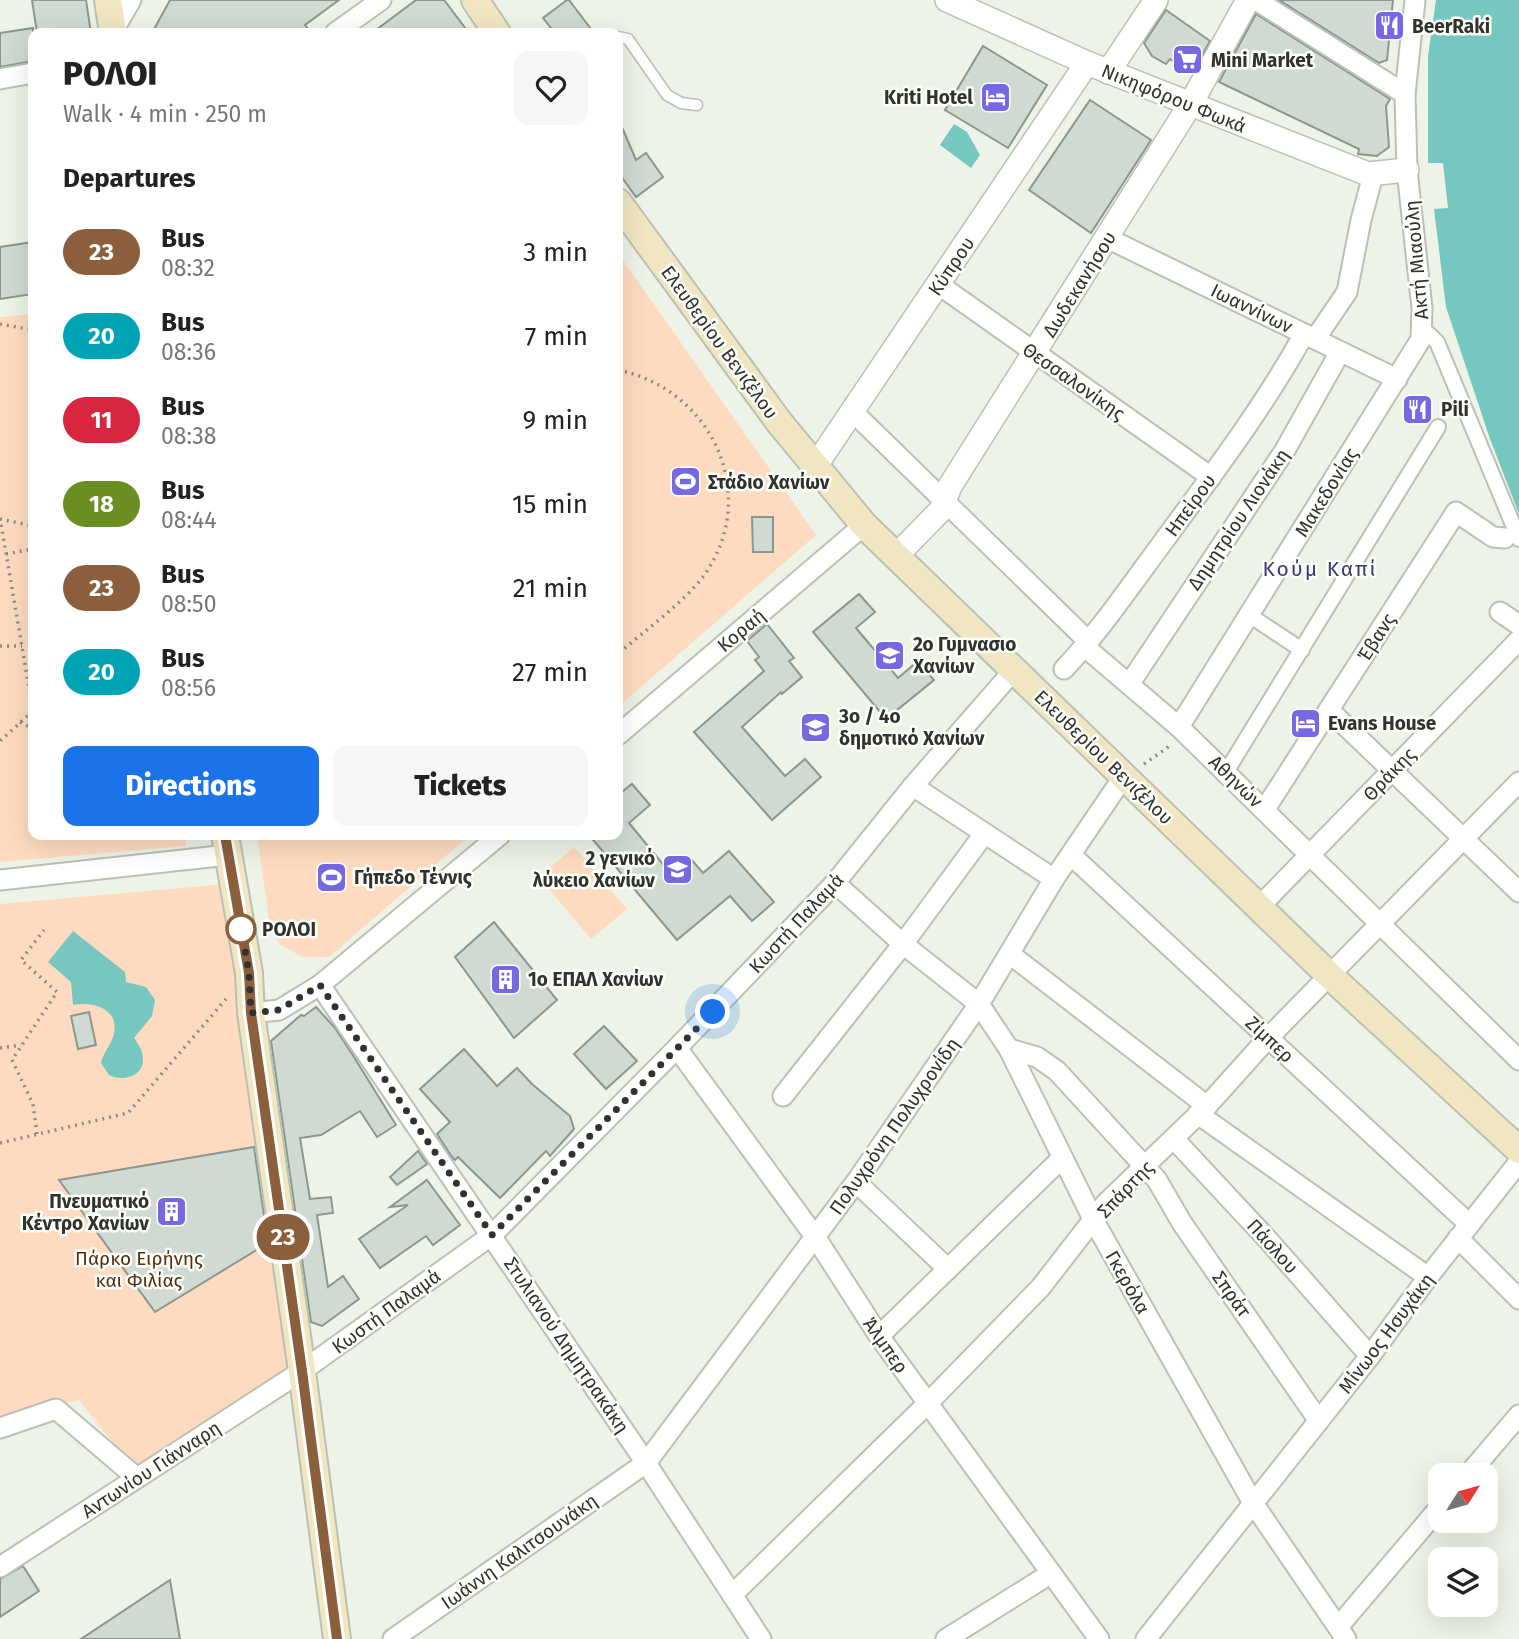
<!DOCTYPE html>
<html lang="en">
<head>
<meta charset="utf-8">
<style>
	:root { --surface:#fff; --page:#f6f6f6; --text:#222; --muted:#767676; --accent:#1a73e8 }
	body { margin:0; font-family:"Fira Sans",sans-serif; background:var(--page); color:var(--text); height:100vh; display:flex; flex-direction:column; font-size:26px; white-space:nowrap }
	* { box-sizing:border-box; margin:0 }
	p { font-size:23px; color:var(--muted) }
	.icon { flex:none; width:38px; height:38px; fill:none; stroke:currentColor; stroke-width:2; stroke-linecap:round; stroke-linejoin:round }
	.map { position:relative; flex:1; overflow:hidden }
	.side { position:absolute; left:28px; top:28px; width:595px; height:812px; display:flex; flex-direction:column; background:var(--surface); border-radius:14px; box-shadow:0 7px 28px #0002 }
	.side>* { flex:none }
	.badge { padding:0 14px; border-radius:23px; font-size:24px; line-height:46px }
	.needle { width:46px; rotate:53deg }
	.fabs { position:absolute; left:1428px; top:1463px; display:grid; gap:14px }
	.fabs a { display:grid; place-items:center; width:70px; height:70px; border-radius:14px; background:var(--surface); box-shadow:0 7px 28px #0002; font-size:35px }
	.you { position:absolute; width:35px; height:35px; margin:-18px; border:5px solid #fff; border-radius:50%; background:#1a73e8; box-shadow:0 0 0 10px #1a73e833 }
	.map>.badge { position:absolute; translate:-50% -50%; box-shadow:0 0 0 4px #fff }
	h2 { padding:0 35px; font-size:26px; line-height:63px }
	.round { display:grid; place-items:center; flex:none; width:74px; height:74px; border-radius:14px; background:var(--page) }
	.head { display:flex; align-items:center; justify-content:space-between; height:119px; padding:0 35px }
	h1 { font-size:33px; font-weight:800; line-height:52px }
	.primary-button { display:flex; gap:14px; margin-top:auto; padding:14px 35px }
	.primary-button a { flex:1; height:80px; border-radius:14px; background:var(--accent); color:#fff; font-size:28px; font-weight:800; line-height:80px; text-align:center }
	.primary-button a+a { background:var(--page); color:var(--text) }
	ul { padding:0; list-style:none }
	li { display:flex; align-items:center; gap:21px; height:84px; padding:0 35px }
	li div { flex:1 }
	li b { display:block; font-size:26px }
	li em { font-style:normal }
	li .badge { min-width:77px; font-weight:700; text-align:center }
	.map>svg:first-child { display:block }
</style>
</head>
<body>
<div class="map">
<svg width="1519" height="1639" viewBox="0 0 1519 1639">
	<rect width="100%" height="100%" fill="#eef3e7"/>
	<!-- green -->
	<g fill="#fedbc0">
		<polygon points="618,253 816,535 618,707"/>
		<polygon points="33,314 33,835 193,835 193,837 185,838 186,846 0,862 0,317"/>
		<polygon points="257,835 470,835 329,957 302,957 279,944 270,925"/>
		<polygon points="574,847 627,909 591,939 539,877"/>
		<polygon points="226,884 294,1373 133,1468 79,1400 0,1418 0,904"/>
	</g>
	<!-- water -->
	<g fill="#76c7bf">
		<polygon points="1436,0 1519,0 1519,514 1489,436 1446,307 1434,209 1448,208 1443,163 1428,163 1428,56"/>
		<polygon points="954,124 967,132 980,155 971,168 940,145"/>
		<path d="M73 931 125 972 126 982 146 987 155 1000 152 1016 134 1038C137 1042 141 1048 142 1053 148 1075 125 1083 109 1075L101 1063C103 1053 110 1046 113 1037 122 1009 93 1001 73 1005L71 982 48 962Z"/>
	</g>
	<!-- building -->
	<g fill="#cedad2" stroke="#8c978f" stroke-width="2">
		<polygon points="32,0 86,0 91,33 37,33"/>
		<polygon points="170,0 339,0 305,25 311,33 152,33"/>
		<polygon points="416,0 444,0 469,33 372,33"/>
		<polygon points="567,0 569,0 594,33 555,33 543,18"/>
		<polygon points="1279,0 1393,0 1387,60 1379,63"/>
		<polygon points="1166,10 1210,41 1194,70 1191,68 1188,72 1170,59 1166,64 1152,56 1144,43"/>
		<polygon points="1256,14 1390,99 1386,106 1389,147 1377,156 1358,154 1359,149 1219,82"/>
		<polygon points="33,28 33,61 0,67 0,33"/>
		<polygon points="983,46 1047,85 1008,148 945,110"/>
		<polygon points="1090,100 1151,140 1091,233 1029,190"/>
		<polygon points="618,118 636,160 646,153 663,177 636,197 618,172"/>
		<polygon points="33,242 33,294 0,299 0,247"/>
		<polygon points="752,517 773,517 773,552 753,552"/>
		<polygon points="859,594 875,612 856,628 898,678 918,661 934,680 886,719 813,632"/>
		<polygon points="767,624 794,658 789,661 802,677 782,694 781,692 742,727 785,776 805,759 821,777 772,820 694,732 764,671 755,660 759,657 747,641"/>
		<polygon points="632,784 650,805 629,823 671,874 690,858 703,873 729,851 774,902 752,921 730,896 677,940 589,835 618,835 618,795"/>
		<polygon points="494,922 557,1000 514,1038 455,957"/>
		<polygon points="316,1007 335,1028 354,1057 396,1125 377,1137 360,1111 321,1135 300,1138 310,1199 331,1197 333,1213 317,1215 328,1287 343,1276 359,1299 322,1326 311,1322 271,1041 301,1015 304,1016"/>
		<polygon points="89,1012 96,1045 78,1049 71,1016"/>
		<polygon points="604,1026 637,1061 606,1089 574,1054"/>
		<polygon points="464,1049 497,1086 517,1068 532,1084 570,1116 574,1129 550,1156 546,1151 500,1198 458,1157 455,1160 452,1157 437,1134 450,1122 420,1089"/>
		<polygon points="254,1147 268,1243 155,1312 59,1180"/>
		<polygon points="418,1151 427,1164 397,1185 390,1177"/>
		<polygon points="427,1180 460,1225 433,1245 426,1236 380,1268 359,1239 408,1205 390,1207"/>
		<polygon points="23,1566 39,1591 0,1617 0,1579"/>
		<polygon points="170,1580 180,1639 81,1639"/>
	</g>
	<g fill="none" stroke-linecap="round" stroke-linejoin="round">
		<defs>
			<polyline id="service" points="618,37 628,39 667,95 681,103 697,105"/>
			<g id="pedestrian">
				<polyline points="1420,326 1437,342 1519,539"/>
				<polyline points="1249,615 1302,650"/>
				<polyline points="1226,772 1438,427"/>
			</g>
			<g id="minor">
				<polyline points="1256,0 1405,94"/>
				<polyline points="113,31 131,0"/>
				<polyline points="335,33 381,0"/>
				<polyline points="0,79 33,73"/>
				<polyline points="1107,238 1397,379"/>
				<polyline points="938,284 1211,477"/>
				<polyline points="1315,339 1347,292 1361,220 1373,175"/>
				<polyline points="853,412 1089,642"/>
				<polyline points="1500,612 1519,625"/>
				<polyline points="1085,647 1179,727 1519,1060"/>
				<path d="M1064 669C1101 630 1131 585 1163 542 1212 475 1264 407 1304 334"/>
				<polyline points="1130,683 1285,450 1340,352"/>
				<polyline points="1329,710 1519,892"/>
				<polyline points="1179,727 1421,339 1422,308 1407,170 1405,94 1415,0"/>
				<polyline points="618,735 864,525"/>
				<polyline points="913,786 1054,879"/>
				<polyline points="1265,809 1456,512 1493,537 1505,538"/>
				<polyline points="1071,855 1469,1224"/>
				<polyline points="0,880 228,855"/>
				<polyline points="835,883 903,944 979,1004 1009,1049 1094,1221 1253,1503 1346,1639"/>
				<polyline points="1259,907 1519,640"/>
				<polyline points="1010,954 1207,1106"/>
				<polyline points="320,985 646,1463 761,1639"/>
				<polyline points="251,1013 279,1010 320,985 500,835"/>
				<polyline points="677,1048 816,1238 879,1336 1099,1639"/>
				<polyline points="1009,1049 1037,1057 1057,1071 1157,1180 1182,1223 1319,1421"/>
				<polyline points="783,1096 903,944 984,834"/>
				<polyline points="1198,1114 1428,1277"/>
				<polyline points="1174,1139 1269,1241 1370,1356"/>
				<polyline points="856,1182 948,1269"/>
				<polyline points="1458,1238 1519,1299"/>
				<polyline points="879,1336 1061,1159"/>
				<polyline points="0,1428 56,1409 137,1478"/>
				<polyline points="1468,1475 1519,1415"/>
				<polyline points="0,1567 302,1371 492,1235 677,1048 835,883 913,786 1014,670"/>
				<polyline points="732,1595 928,1403 1041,1287 1106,1203 1207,1106 1268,1038 1519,782"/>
				<polyline points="1338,1627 1440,1507"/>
				<polyline points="393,1639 646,1463 856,1182 979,1004 1054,879 1124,776"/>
				<polyline points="946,1639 1050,1574"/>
				<polyline points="1146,1639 1370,1356 1428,1277 1519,1162"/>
			</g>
			<g id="tertiary">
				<polyline points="947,0 1087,63 1368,174 1407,170"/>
				<polyline points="1108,72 1156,0"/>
				<polyline points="814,468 1087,63"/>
				<polyline points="896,556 941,510 950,486 1190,105 1248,0"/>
			</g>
			<g id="secondary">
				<polyline points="108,0 113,33"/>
				<polyline points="475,0 497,33"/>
				<polyline points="618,202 779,422 864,525 1329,975 1519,1150"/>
				<polyline points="225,835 249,973 251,1013 302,1371 337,1639"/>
			</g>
		</defs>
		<!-- service casing -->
		<use href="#service" stroke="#bbc0b4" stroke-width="13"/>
		<!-- pedestrian casing -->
		<use href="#pedestrian" stroke="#bbc0b4" stroke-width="18"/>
		<!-- minor casing -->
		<use href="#minor" stroke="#bbc0b4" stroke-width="23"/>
		<!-- tertiary casing -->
		<use href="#tertiary" stroke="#bbc0b4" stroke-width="26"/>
		<!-- secondary casing -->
		<use href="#secondary" stroke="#bbc0b4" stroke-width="30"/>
		<!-- path -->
		<g stroke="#8a8d85" stroke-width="3.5" stroke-dasharray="2 5" stroke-linecap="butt">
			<polyline points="0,324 33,330"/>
			<path d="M618 370C711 389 761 493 705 574 685 602 644 631 618 654"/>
			<polyline points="0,518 33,711 0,741"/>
			<polyline points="0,519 33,526"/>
			<polyline points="6,554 33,549"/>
			<polyline points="0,646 22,646"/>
			<polyline points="20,722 33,729"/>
			<polyline points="1144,764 1167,748 1170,743"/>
			<polyline points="0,1048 21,1045"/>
			<polyline points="37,1134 33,1104 12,1060 57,992 21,960 44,930"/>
			<polyline points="0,1143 128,1113 226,999"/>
		</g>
		<!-- service -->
		<use href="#service" stroke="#fff" stroke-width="10"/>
		<!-- pedestrian -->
		<use href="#pedestrian" stroke="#fff" stroke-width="14"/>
		<!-- minor -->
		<use href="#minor" stroke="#fff" stroke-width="19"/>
		<!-- tertiary -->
		<use href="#tertiary" stroke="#fff" stroke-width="23"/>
		<!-- secondary -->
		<use href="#secondary" stroke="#f1e6c2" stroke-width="26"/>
	</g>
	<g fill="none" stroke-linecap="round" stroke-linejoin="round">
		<defs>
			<polyline id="line" points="225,835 249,973 251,1013 302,1371 337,1639"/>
		</defs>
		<!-- line casing -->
		<use href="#line" stroke="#fff" stroke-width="16"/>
		<!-- line -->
		<use href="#line" stroke="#8b5e3c" stroke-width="10"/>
		<!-- walk -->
		<polyline stroke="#30322d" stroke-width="7" stroke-dasharray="0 12.6" points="241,929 240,922 249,973 251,1013 279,1010 320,985 492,1235 713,1012"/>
	</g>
	<!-- icons -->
	<defs>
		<symbol id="restaurant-square" viewBox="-11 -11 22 22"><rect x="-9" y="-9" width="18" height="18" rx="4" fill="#7667e2" stroke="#fdfffa"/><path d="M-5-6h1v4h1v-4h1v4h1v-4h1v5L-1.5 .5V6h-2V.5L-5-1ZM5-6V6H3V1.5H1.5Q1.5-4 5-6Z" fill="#fff"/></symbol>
		<symbol id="supermarket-square" viewBox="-11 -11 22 22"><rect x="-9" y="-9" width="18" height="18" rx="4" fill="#7667e2" stroke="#fdfffa"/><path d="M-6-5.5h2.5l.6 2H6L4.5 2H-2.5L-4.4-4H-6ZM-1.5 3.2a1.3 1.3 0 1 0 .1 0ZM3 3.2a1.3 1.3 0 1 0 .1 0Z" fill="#fff"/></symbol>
		<symbol id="hotel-square" viewBox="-11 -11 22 22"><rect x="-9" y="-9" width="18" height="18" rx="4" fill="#7667e2" stroke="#fdfffa"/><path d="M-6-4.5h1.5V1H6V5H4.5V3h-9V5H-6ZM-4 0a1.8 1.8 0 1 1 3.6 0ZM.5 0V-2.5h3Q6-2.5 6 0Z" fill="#fff"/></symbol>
		<symbol id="stadium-square" viewBox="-11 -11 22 22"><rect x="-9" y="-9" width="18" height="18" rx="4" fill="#7667e2" stroke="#fdfffa"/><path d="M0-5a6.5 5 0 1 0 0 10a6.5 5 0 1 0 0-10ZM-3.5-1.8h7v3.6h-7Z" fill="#fff"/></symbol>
		<symbol id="school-square" viewBox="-11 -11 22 22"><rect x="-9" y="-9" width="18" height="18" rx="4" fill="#7667e2" stroke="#fdfffa"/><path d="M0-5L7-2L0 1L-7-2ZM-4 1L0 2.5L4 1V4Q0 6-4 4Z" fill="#fff"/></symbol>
		<symbol id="building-square" viewBox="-11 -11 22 22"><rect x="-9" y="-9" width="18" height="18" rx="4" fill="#7667e2" stroke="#fdfffa"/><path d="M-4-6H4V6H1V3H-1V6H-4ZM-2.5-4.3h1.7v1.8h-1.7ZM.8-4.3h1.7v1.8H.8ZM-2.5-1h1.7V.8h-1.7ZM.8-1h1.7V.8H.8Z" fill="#fff"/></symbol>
	</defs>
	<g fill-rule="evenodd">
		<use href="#restaurant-square" x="1372" y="8" width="35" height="35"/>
		<use href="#supermarket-square" x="1170" y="42" width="35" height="35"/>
		<use href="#hotel-square" x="978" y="80" width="35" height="35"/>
		<use href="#restaurant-square" x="1400" y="392" width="35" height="35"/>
		<use href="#stadium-square" x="668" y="464" width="35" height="35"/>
		<use href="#school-square" x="872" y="638" width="35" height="35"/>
		<use href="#hotel-square" x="1288" y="706" width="35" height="35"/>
		<use href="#school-square" x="798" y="710" width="35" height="35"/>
		<use href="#school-square" x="660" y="852" width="35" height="35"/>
		<use href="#stadium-square" x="314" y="860" width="35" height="35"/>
		<use href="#building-square" x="488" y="962" width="35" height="35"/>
		<use href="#building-square" x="154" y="1194" width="35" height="35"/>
	</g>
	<!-- markers -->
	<circle fill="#fff" stroke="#8b5e3c" stroke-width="3.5" cx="241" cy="929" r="14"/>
	<g text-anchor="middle" stroke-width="5" stroke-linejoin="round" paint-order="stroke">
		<!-- poi labels -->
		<g font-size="19" font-weight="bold" fill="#30322d" stroke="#fdfffa" text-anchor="start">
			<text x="1412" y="33">BeerRaki</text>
			<text x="1211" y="67">Mini Market</text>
			<text x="973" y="104" text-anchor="end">Kriti Hotel</text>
			<text x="1441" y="416">Pili</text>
			<text x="708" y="489">Στάδιο Χανίων</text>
			<text x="913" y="651">2ο Γυμνασιο<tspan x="913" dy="22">Χανίων</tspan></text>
			<text x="839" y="723">3ο / 4ο<tspan x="839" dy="22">δημοτικό Χανίων</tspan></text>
			<text x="1328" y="730">Evans House</text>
			<text x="655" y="865" text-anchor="end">2 γενικό<tspan x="655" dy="22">λύκειο Χανίων</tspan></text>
			<text x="354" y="884">Γήπεδο Τέννις</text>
			<text x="528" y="986">1ο ΕΠΑΛ Χανίων</text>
			<text x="149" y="1208" text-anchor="end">Πνευματικό<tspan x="149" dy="22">Κέντρο Χανίων</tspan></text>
		</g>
		<!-- street labels -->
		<g font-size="19" fill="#30322d" stroke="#fdfffa">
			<text transform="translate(1174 98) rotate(22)" y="7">Νικηφόρου Φωκά</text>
			<text transform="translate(1416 260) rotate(-95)" y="7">Ακτή Μιαούλη</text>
			<text transform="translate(951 266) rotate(-56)" y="7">Κύπρου</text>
			<text transform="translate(1079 284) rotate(-58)" y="7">Δωδεκανήσου</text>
			<text transform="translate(1252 308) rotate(26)" y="7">Ιωαννίνων</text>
			<text transform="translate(720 342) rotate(54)" y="7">Ελευθερίου Βενιζέλου</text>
			<text transform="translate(1074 381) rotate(35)" y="7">Θεσσαλονίκης</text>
			<text transform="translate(1326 492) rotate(-58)" y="7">Μακεδονίας</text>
			<text transform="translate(1190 505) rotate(-54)" y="7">Ηπείρου</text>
			<text transform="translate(1238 519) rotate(-56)" y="7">Δημητρίου Λιονάκη</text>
			<text transform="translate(741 630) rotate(-40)" y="7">Κοραή</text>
			<text transform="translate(1376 637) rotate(-57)" y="7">Έβανς</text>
			<text transform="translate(1104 757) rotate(44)" y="7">Ελευθερίου Βενιζέλου</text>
			<text transform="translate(1389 774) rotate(-46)" y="7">Θράκης</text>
			<text transform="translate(1236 781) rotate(44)" y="7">Αθηνών</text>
			<text transform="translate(796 923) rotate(-47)" y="7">Κωστή Παλαμά</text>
			<text transform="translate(1270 1039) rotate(43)" y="7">Ζίμπερ</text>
			<text transform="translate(894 1126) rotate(-55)" y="7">Πολυχρόνη Πολυχρονίδη</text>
			<text transform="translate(1125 1189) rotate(-46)" y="7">Σπάρτης</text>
			<text transform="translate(1273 1246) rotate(48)" y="7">Πάσλου</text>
			<text transform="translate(1128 1282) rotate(60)" y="7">Γκερόλα</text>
			<text transform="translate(1232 1294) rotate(55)" y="7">Σπράτ</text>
			<text transform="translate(386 1311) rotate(-36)" y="7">Κωστή Παλαμά</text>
			<text transform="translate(1386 1333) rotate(-53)" y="7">Μίνωος Ησυχάκη</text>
			<text transform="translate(567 1345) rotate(56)" y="7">Στυλιανού Δημητρακάκη</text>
			<text transform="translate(886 1345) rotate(55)" y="7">Άλμπερ</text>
			<text transform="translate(151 1469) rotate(-33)" y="7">Αντωνίου Γιάνναρη</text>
			<text transform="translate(519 1551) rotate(-35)" y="7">Ιωάννη Καλιτσουνάκη</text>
		</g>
		<!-- stop labels -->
		<g font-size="19" font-weight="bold" fill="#30322d" stroke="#fdfffa" text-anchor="start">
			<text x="262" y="936">ΡΟΛΟΙ</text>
		</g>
		<!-- park labels -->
		<g font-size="19" fill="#512f10" stroke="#fdfffa">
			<text x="139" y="1265">Πάρκο Ειρήνης<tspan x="139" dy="22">και Φιλίας</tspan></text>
		</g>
		<!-- neighbourhood labels -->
		<g font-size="21" letter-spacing="2" fill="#3e3875" stroke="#fdfffa">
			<text x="1320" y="576">Κούμ Καπί</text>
		</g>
	</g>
</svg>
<div class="fabs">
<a><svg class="needle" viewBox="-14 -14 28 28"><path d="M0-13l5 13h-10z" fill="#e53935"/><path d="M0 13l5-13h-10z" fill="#767676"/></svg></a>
<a><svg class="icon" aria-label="layers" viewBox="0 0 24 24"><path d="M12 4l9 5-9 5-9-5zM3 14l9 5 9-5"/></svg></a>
</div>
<div class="you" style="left:713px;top:1012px"></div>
<b class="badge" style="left:283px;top:1237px;background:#8b5e3c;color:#fff">23</b>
<section class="side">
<div class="head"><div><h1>ΡΟΛΟΙ</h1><p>Walk · 4 min · 250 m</p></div><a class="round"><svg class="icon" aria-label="heart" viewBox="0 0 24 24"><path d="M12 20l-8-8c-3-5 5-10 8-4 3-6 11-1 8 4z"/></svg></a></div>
<h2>Departures</h2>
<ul>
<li><span class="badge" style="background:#8b5e3c;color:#fff">23</span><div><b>Bus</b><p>08:32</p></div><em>3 min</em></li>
<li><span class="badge" style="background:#00a3b4;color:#fff">20</span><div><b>Bus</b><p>08:36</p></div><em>7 min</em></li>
<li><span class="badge" style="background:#d7263d;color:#fff">11</span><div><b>Bus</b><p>08:38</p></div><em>9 min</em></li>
<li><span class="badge" style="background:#6b8e23;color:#fff">18</span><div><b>Bus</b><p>08:44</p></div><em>15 min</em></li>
<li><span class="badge" style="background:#8b5e3c;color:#fff">23</span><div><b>Bus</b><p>08:50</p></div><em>21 min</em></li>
<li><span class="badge" style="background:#00a3b4;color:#fff">20</span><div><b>Bus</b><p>08:56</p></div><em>27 min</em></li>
</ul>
<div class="primary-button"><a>Directions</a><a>Tickets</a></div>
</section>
</div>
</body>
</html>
